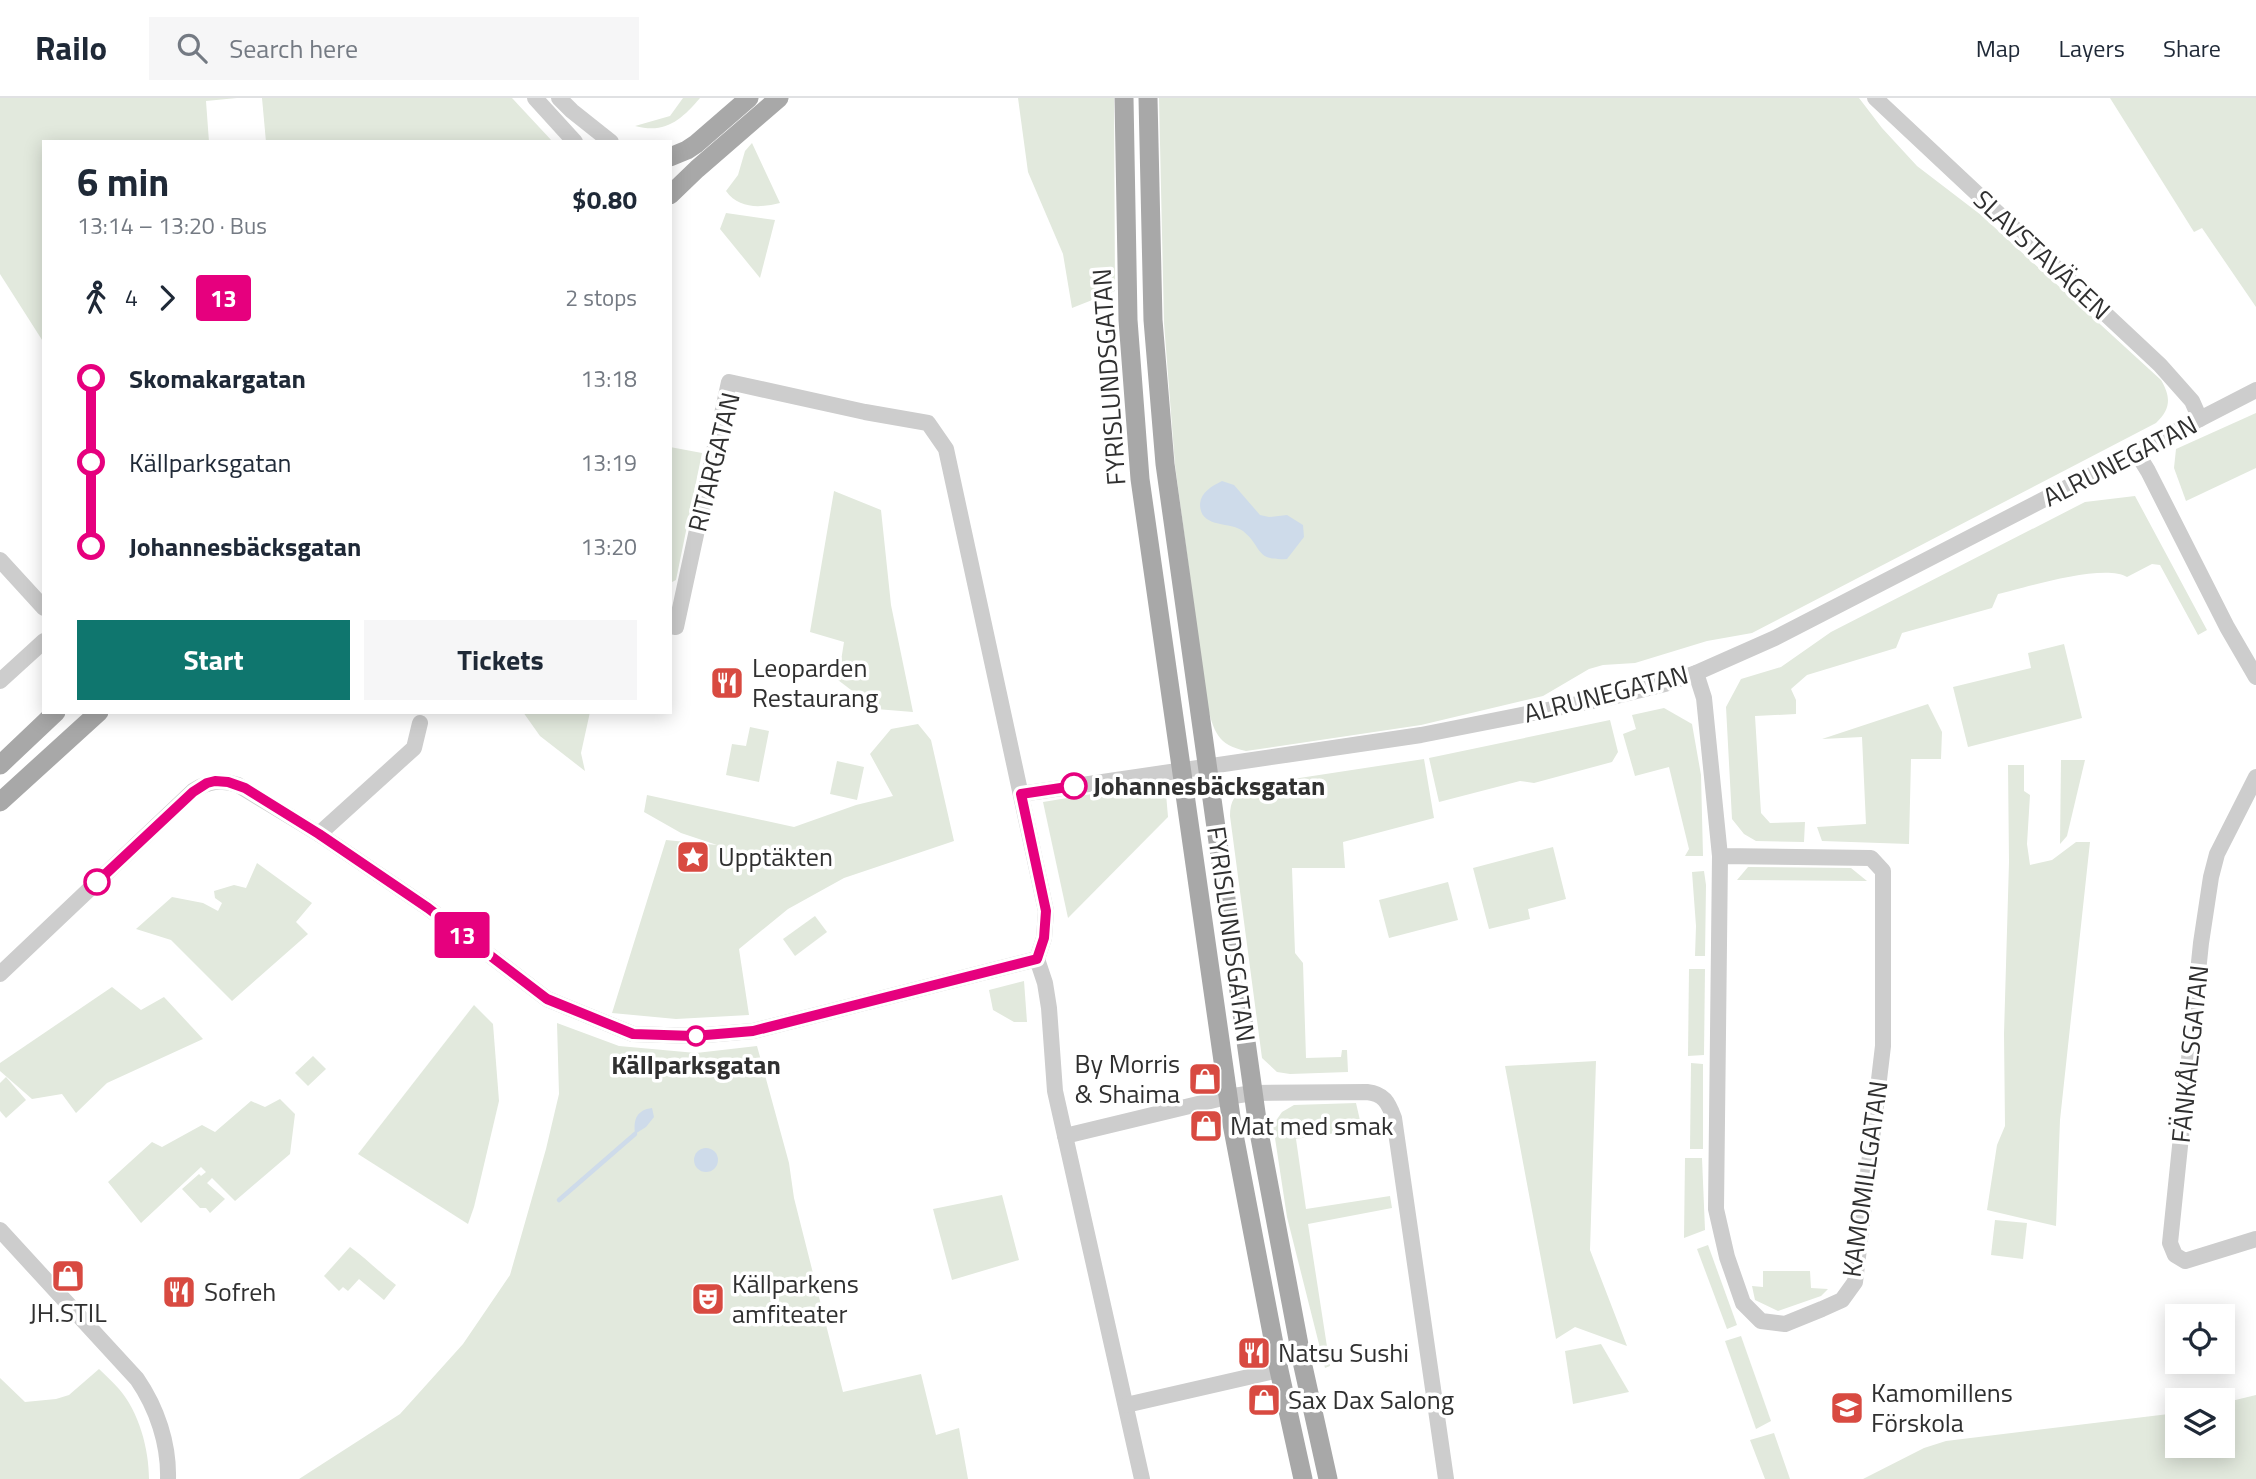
<!DOCTYPE html>
<html lang="en">
<head>
<meta charset="utf-8">
<style>
	:root { --surface:#fff; --page:#f6f6f7; --text:#1f2937; --muted:#747a83; --line:#e0e1e3; --accent:#0f766e }
	body { margin:0; font-family:"Titillium Web",sans-serif; background:var(--page); color:var(--text); height:100vh; display:flex; flex-direction:column; font-size:26px; white-space:nowrap }
	* { box-sizing:border-box; margin:0 }
	p { font-size:23px; color:var(--muted) }
	.icon { flex:none; width:38px; height:38px; fill:none; stroke:currentColor; stroke-width:2; stroke-linecap:round; stroke-linejoin:round }
	.map { position:relative; flex:1; overflow:hidden }
	.drawer { position:absolute; left:42px; top:42px; width:630px; height:574px; display:flex; flex-direction:column; background:var(--surface); border-radius:0px; box-shadow:0 4px 18px #0003 }
	.drawer>* { flex:none }
	.badge { padding:0 14px; border-radius:5px; font-size:24px; line-height:46px }
	.controls { position:absolute; left:2165px; top:1206px; display:grid; gap:14px }
	.controls a { display:grid; place-items:center; width:70px; height:70px; border-radius:0px; background:var(--surface); box-shadow:0 4px 18px #0003; font-size:35px }
	.map>.badge { position:absolute; translate:-50% -50%; box-shadow:0 0 0 4px #fff }
	.legs { display:flex; align-items:center; gap:10px; height:77px; padding:0 35px; font-size:23px }
	.legs p { margin-inline-start:auto }
	.overview { display:flex; align-items:center; justify-content:space-between; height:119px; padding:0 35px }
	h1 { font-size:38px; font-weight:700; line-height:52px }
	.action { display:flex; gap:14px; margin-top:auto; padding:14px 35px }
	.action a { flex:1; height:80px; border-radius:0px; background:var(--accent); color:#fff; font-size:28px; font-weight:700; line-height:80px; text-align:center }
	.action a+a { background:var(--page); color:var(--text) }
	ul { padding:0 35px; list-style:none }
	li { display:flex; align-items:center; gap:24px; height:84px; font-size:26px }
	li i { display:grid; place-items:center; width:10px; height:100%; margin:0 9px; background:currentColor }
	li i::after { content:''; width:18px; height:18px; margin:-9px; border:5px solid; border-radius:50%; background:var(--surface) }
	li p { margin-inline-start:auto }
	li:first-child i { background:linear-gradient(#0000 50%,currentColor 0) }
	li:last-child i { background:linear-gradient(currentColor 50%,#0000 0) }
	header { display:flex; align-items:center; gap:42px; box-sizing:border-box; height:98px; padding:0 35px; background:var(--surface); border-bottom:2px solid var(--line) }
	header strong { font-size:33px }
	nav { display:flex; gap:38px; margin-inline-start:auto; font-size:24px }
	.search { width:490px; height:63px; background:var(--page); display:flex; align-items:center; gap:18px; box-sizing:border-box; padding:0 24px; border-radius:0px; color:var(--muted); font-size:26px }
	.map>svg:first-child { display:block }
</style>
</head>
<body>
<header>
<strong>Railo</strong>
<div class="search"><svg class="icon" aria-label="search" viewBox="0 0 24 24"><circle cx="10" cy="10" r="6"/><path d="M15 15l6 6"/></svg>Search here</div>
<nav><a>Map</a><a>Layers</a><a>Share</a></nav>
</header>
<div class="map">
<svg width="2256" height="1381" viewBox="0 0 2256 1381">
	<rect width="100%" height="100%" fill="#fff"/>
	<!-- green -->
	<g fill="#e2e9dd">
		<polygon points="0,0 237,0 206,3 209,44 44,44 44,245 0,176"/>
		<polygon points="262,0 512,0 553,44 266,44"/>
		<path d="M683 0H700C681 22 666 36 635 28L670 18Z"/>
		<polygon points="1018,0 1114,0 1115,193 1072,210 1063,156 1028,74"/>
		<path d="M1159 0H1859L1882 30 1917 68 1981 117 2161 282C2171 299 2171 311 2156 325L1752 535 1707 543 1635 565 1603 567 1589 571 1543 598 1421 627 1246 653C1217 647 1214 633 1207 607L1175 367 1164 225Z"/>
		<polygon points="2110,0 2256,0 2256,209 2202,130 2194,134"/>
		<path d="M752 45 780 105C760 110 739 111 726 93L738 77 745 53Z"/>
		<polygon points="726,115 775,122 760,180 720,131"/>
		<polygon points="2256,315 2256,370 2186,403 2174,370 2176,351"/>
		<polygon points="670,349 702,355 676,482 670,485"/>
		<polygon points="834,393 881,412 891,507 913,614 876,611 838,582 844,544 810,534"/>
		<path d="M2135 398 2207 532 2198 537 2160 467 2152 466 2127 479C2104 465 2027 489 1998 496L1992 510 1902 535 1896 550 1807 577 1791 591 1796 602V616L1755 618 1761 715 1770 725 1805 724 1804 744 1756 743 1744 736 1732 721 1726 609 1741 581 1781 569 1831 534 2085 404Z"/>
		<polygon points="2064,546 2082,620 1968,649 1953,589 2031,570 2028,555"/>
		<polygon points="1928,606 1942,634 1941,661 1911,661 1909,746 1822,743 1817,729 1866,726 1862,639 1822,641"/>
		<polygon points="1664,610 1692,626 1701,677 1703,758 1685,758 1689,751 1669,669 1635,678 1623,636 1636,631 1632,617"/>
		<polygon points="523,614 590,614 581,655 585,673 540,638"/>
		<polygon points="1610,622 1618,654 1612,664 1534,685 1520,683 1439,704 1429,660"/>
		<polygon points="918,626 931,642 954,743 844,780 788,811 739,851 749,917 676,921 612,915 666,742 717,747 681,735 644,714 647,697 794,729 856,707 893,698 870,656 891,631"/>
		<polygon points="750,629 769,633 759,684 726,677 732,646 746,648"/>
		<path d="M1424 661 1434 720 1343 744 1345 770H1292L1295 855 1303 865 1306 960 1341 959 1342 952H1347L1348 974 1290 976 1277 974 1262 960 1230 718C1230 703 1235 696 1247 688Z"/>
		<polygon points="2061,662 2085,662 2067,738 2060,746"/>
		<polygon points="837,663 864,669 857,702 830,696"/>
		<polygon points="2008,667 2024,667 2024,693 2030,697 2027,746 2030,767 2052,762 2076,744 2090,744 2060,1022 2056,1128 1987,1112 1997,1047 2005,1028 2004,936 2009,764"/>
		<polygon points="1165,684 1168,719 1068,820 1043,704"/>
		<polygon points="1553,749 1566,801 1528,811 1530,821 1489,831 1473,770"/>
		<polygon points="257,765 312,805 296,824 308,836 232,903 171,842 136,831 172,799 203,805 218,813 222,805 215,800 214,793 234,787 246,790"/>
		<polygon points="1748,769 1851,770 1867,783 1737,782"/>
		<polygon points="1704,773 1706,787 1705,858 1695,858 1696,828 1692,774"/>
		<polygon points="1448,784 1458,822 1389,840 1379,802"/>
		<polygon points="815,818 827,834 795,858 783,841"/>
		<polygon points="1689,871 1705,871 1704,957 1688,958"/>
		<polygon points="1024,883 1027,924 1014,924 993,912 989,892"/>
		<polygon points="112,889 141,912 164,899 203,941 107,985 76,1015 62,996 32,1001 0,973 0,965"/>
		<polygon points="474,907 493,926 499,1003 474,1109 468,1126 358,1056"/>
		<polygon points="557,925 619,948 696,955 757,948 789,1065 794,1100 843,1294 921,1276 936,1337 959,1330 968,1381 299,1381 400,1316 463,1246 510,1177 546,1051 559,996"/>
		<polygon points="313,958 326,971 308,988 295,975"/>
		<polygon points="1596,963 1590,1152 1627,1248 1575,1229 1556,1241 1505,968"/>
		<polygon points="1691,965 1703,966 1703,1051 1690,1051"/>
		<polygon points="6,979 26,1002 6,1020 0,1013 0,985"/>
		<polygon points="280,1001 295,1016 290,1056 235,1103 212,1080 207,1085 225,1101 210,1115 206,1110 200,1110 182,1091 199,1076 201,1078 206,1074 201,1069 141,1125 108,1084 152,1044 162,1049 202,1027 215,1034 251,1003 265,1009"/>
		<polygon points="1356,1005 1362,1031 1296,1041 1306,1111 1390,1098 1392,1110 1308,1126 1330,1268 1325,1270 1287,1119 1273,1027 1282,1014 1294,1007"/>
		<polygon points="1685,1060 1702,1060 1705,1132 1684,1140"/>
		<polygon points="1002,1097 1019,1162 952,1182 933,1111"/>
		<polygon points="1995,1122 2027,1125 2023,1161 1991,1157"/>
		<polygon points="1708,1147 1737,1227 1727,1231 1697,1151"/>
		<path d="M350 1149C367 1161 380 1175 396 1187L384 1202 359 1181 348 1193 343 1189 339 1193 324 1178Z"/>
		<polygon points="1763,1173 1810,1173 1811,1190 1828,1191 1821,1198 1778,1213 1755,1202 1752,1188 1763,1189"/>
		<polygon points="1741,1238 1771,1323 1756,1331 1725,1243"/>
		<polygon points="1601,1246 1629,1294 1573,1306 1565,1253"/>
		<path d="M99 1271C106 1278 113 1284 119 1291 139 1314 149 1351 149 1381H0V1280L25 1304 56 1301 69 1297Z"/>
		<polygon points="2256,1297 2256,1381 1863,1381 1924,1350 1946,1343 2177,1315 2177,1348 2222,1348 2223,1305"/>
		<polygon points="1774,1335 1790,1381 1765,1381 1750,1342"/>
	</g>
	<!-- water -->
	<g fill="#cedbea">
		<path d="M1222 383 1234 387 1260 417 1269 419 1287 417 1303 427 1304 439 1287 461C1254 463 1263 449 1243 433 1230 423 1200 431 1200 406 1201 394 1212 388 1222 383Z"/>
		<path d="M652 1010 654 1019 646 1029 635 1036C633 1021 637 1012 652 1010Z"/>
		<circle cx="706" cy="1062" r="12"/>
	</g>
	<g fill="none" stroke-linecap="round" stroke-linejoin="round">
		<!-- stream -->
		<polyline stroke="#cedbea" stroke-width="4.5" points="559,1102 635,1036"/>
		<!-- minor -->
		<g stroke="#cdcdcd" stroke-width="16">
			<polyline points="535,0 575,44"/>
			<polyline points="559,0 572,13 611,44"/>
			<polyline points="1875,0 2160,267 2192,303 2200,321"/>
			<polyline points="2137,355 2148,373 2227,529 2256,579"/>
			<polyline points="0,462 44,510"/>
			<polyline points="670,528 676,529 729,284 865,314 928,325 946,351 1046,813 1044,840 1037,861 1045,885 1049,910 1055,993 1142,1381"/>
			<polyline points="1696,575 1704,600 1720,758 1716,1111 1727,1159 1743,1205 1761,1223 1785,1226 1822,1211 1842,1202 1855,1184 1883,948 1883,773 1871,760 1720,758"/>
			<polyline points="0,583 44,543"/>
			<polyline points="2256,679 2217,756 2211,779 2201,845 2170,1145 2175,1157 2185,1163 2256,1141"/>
			<polyline points="1021,696 1421,637 1608,600 1665,586 1696,575 1775,540 2256,292"/>
			<polyline points="319,736 414,650 420,625"/>
			<path d="M0 876 193 693C208 683 221 681 238 687L319 736 428 810 547 901 633 936 694 938 753 933 1037 861"/>
			<path d="M1065 1038 1227 999 1253 995 1367 994C1384 996 1388 1004 1394 1020L1446 1381"/>
			<path d="M0 1132 137 1281C157 1310 169 1346 168 1381"/>
			<polyline points="1126,1307 1279,1272"/>
		</g>
		<!-- major -->
		<g stroke="#a8a8a8" stroke-width="19">
			<polyline points="1124,0 1128,222 1140,381 1232,1026 1279,1272 1303,1381"/>
			<polyline points="1148,0 1153,222 1165,366 1258,1029 1303,1268 1328,1381"/>
			<polyline points="670,59 687,52 696,46 749,0"/>
			<polyline points="670,97 697,71 779,0"/>
			<polyline points="0,667 56,614"/>
			<polyline points="0,704 99,614"/>
		</g>
	</g>
	<g fill="none" stroke-linecap="round" stroke-linejoin="round">
		<defs>
			<polyline id="line-1" points="97,784 193,694 207,685 215,683 228,684 245,690 319,736 428,810 547,901 633,936 694,938 753,933 1037,861 1044,840 1046,813 1021,696 1074,688"/>
		</defs>
		<!-- line-1 casing -->
		<use href="#line-1" stroke="#fff" stroke-width="16"/>
		<!-- line-1 -->
		<use href="#line-1" stroke="#e6007e" stroke-width="10"/>
	</g>
	<!-- icons -->
	<defs>
		<symbol id="restaurant-square" viewBox="-11 -11 22 22"><rect x="-9" y="-9" width="18" height="18" rx="4" fill="#d84a41" stroke="#fff"/><path d="M-5-6h1v4h1v-4h1v4h1v-4h1v5L-1.5 .5V6h-2V.5L-5-1ZM5-6V6H3V1.5H1.5Q1.5-4 5-6Z" fill="#fff"/></symbol>
		<symbol id="sight-square" viewBox="-11 -11 22 22"><rect x="-9" y="-9" width="18" height="18" rx="4" fill="#d84a41" stroke="#fff"/><path d="M0-6L1.8-2.2L6-1.7L2.9 1.2L3.7 5.4L0 3.3L-3.7 5.4L-2.9 1.2L-6-1.7L-1.8-2.2Z" fill="#fff"/></symbol>
		<symbol id="shop-square" viewBox="-11 -11 22 22"><rect x="-9" y="-9" width="18" height="18" rx="4" fill="#d84a41" stroke="#fff"/><path d="M-5-2.5h2.3a2.7 3.5 0 0 1 5.4 0H5L5.5 6h-11ZM-1.5-2.5h3a1.5 2.3 0 0 0-3 0Z" fill="#fff"/></symbol>
		<symbol id="theatre-square" viewBox="-11 -11 22 22"><rect x="-9" y="-9" width="18" height="18" rx="4" fill="#d84a41" stroke="#fff"/><path d="M-5-5.5Q0-4 5-5.5V0Q5 5 0 6Q-5 5-5 0ZM-3.3-2.5H-1v1.5H-3.3ZM1-2.5H3.3v1.5H1ZM-2.8 1Q0 5.5 2.8 1Z" fill="#fff"/></symbol>
		<symbol id="school-square" viewBox="-11 -11 22 22"><rect x="-9" y="-9" width="18" height="18" rx="4" fill="#d84a41" stroke="#fff"/><path d="M0-5L7-2L0 1L-7-2ZM-4 1L0 2.5L4 1V4Q0 6-4 4Z" fill="#fff"/></symbol>
	</defs>
	<g fill-rule="evenodd">
		<use href="#restaurant-square" x="708" y="566" width="38" height="38"/>
		<use href="#sight-square" x="674" y="740" width="38" height="38"/>
		<use href="#shop-square" x="1186" y="962" width="38" height="38"/>
		<use href="#shop-square" x="1187" y="1009" width="38" height="38"/>
		<use href="#shop-square" x="49" y="1159" width="38" height="38"/>
		<use href="#restaurant-square" x="160" y="1175" width="38" height="38"/>
		<use href="#theatre-square" x="689" y="1182" width="38" height="38"/>
		<use href="#restaurant-square" x="1235" y="1236" width="38" height="38"/>
		<use href="#shop-square" x="1245" y="1283" width="38" height="38"/>
		<use href="#school-square" x="1828" y="1291" width="38" height="38"/>
	</g>
	<!-- markers -->
	<g fill="#fff" stroke="#e6007e" stroke-width="3.5">
		<circle cx="1074" cy="688" r="12"/>
		<circle cx="97" cy="784" r="12"/>
		<circle cx="696" cy="938" r="9"/>
	</g>
	<g text-anchor="middle" stroke-width="7" stroke-linejoin="round" paint-order="stroke">
		<!-- street labels -->
		<g font-size="26" fill="#303030" stroke="#fff">
			<text transform="translate(2042 157) rotate(43)" y="9">SLAVSTAVÄGEN</text>
			<text transform="translate(1109 279) rotate(-94)" y="9">FYRISLUNDSGATAN</text>
			<text transform="translate(2120 363) rotate(-27)" y="9">ALRUNEGATAN</text>
			<text transform="translate(714 364) rotate(-76)" y="9">RITARGATAN</text>
			<text transform="translate(1606 596) rotate(-14)" y="9">ALRUNEGATAN</text>
			<text transform="translate(1231 836) rotate(82)" y="9">FYRISLUNDSGATAN</text>
			<text transform="translate(2190 956) rotate(-84)" y="9">FÄNKÅLSGATAN</text>
			<text transform="translate(1865 1081) rotate(-82)" y="9">KAMOMILLGATAN</text>
		</g>
		<!-- poi labels -->
		<g font-size="26" fill="#303030" stroke="#fff" text-anchor="start">
			<text x="752" y="579">Leoparden<tspan x="752" dy="30">Restaurang</tspan></text>
			<text x="718" y="768">Upptäkten</text>
			<text x="1180" y="975" text-anchor="end">By Morris<tspan x="1180" dy="30">&amp; Shaima</tspan></text>
			<text x="1230" y="1037">Mat med smak</text>
			<text x="732" y="1195">Källparkens<tspan x="732" dy="30">amfiteater</tspan></text>
			<text x="204" y="1203">Sofreh</text>
			<text x="68" y="1224" text-anchor="middle">JH.STIL</text>
			<text x="1278" y="1264">Natsu Sushi</text>
			<text x="1871" y="1304">Kamomillens<tspan x="1871" dy="30">Förskola</tspan></text>
			<text x="1288" y="1311">Sax Dax Salong</text>
		</g>
		<!-- stop labels -->
		<g font-size="26" font-weight="bold" fill="#303030" stroke="#fff" text-anchor="start">
			<text x="1093" y="697">Johannesbäcksgatan</text>
			<text x="696" y="976" text-anchor="middle">Källparksgatan</text>
		</g>
	</g>
</svg>
<div class="controls">
<a><svg class="icon" aria-label="locate" viewBox="0 0 24 24"><circle cx="12" cy="12" r="6"/><path d="M12 2v4M12 18v4M2 12h4M18 12h4"/></svg></a>
<a><svg class="icon" aria-label="layers" viewBox="0 0 24 24"><path d="M12 4l9 5-9 5-9-5zM3 14l9 5 9-5"/></svg></a>
</div>
<b class="badge" style="left:462px;top:837px;background:#e6007e;color:#fff">13</b>
<section class="drawer">
<div class="overview"><div><h1>6 min</h1><p>13:14 – 13:20 · Bus</p></div><b>$0.80</b></div>
<div class="legs"><svg class="icon" aria-label="walk" viewBox="0 0 24 24"><circle cx="13" cy="4" r="2"/><path d="M13 8l-2 6 4 7M11 14l-3 7M7 12l3-4h3l4 4"/></svg>4<svg class="icon" aria-label="forward" viewBox="0 0 24 24"><path d="M9 5l7 7-7 7"/></svg><b class="badge" style="background:#e6007e;color:#fff">13</b><p>2 stops</p></div>
<ul>
<li><i style="color:#e6007e"></i><b>Skomakargatan</b><p>13:18</p></li>
<li><i style="color:#e6007e"></i><span>Källparksgatan</span><p>13:19</p></li>
<li><i style="color:#e6007e"></i><b>Johannesbäcksgatan</b><p>13:20</p></li>
</ul>
<div class="action"><a>Start</a><a>Tickets</a></div>
</section>
</div>
</body>
</html>
